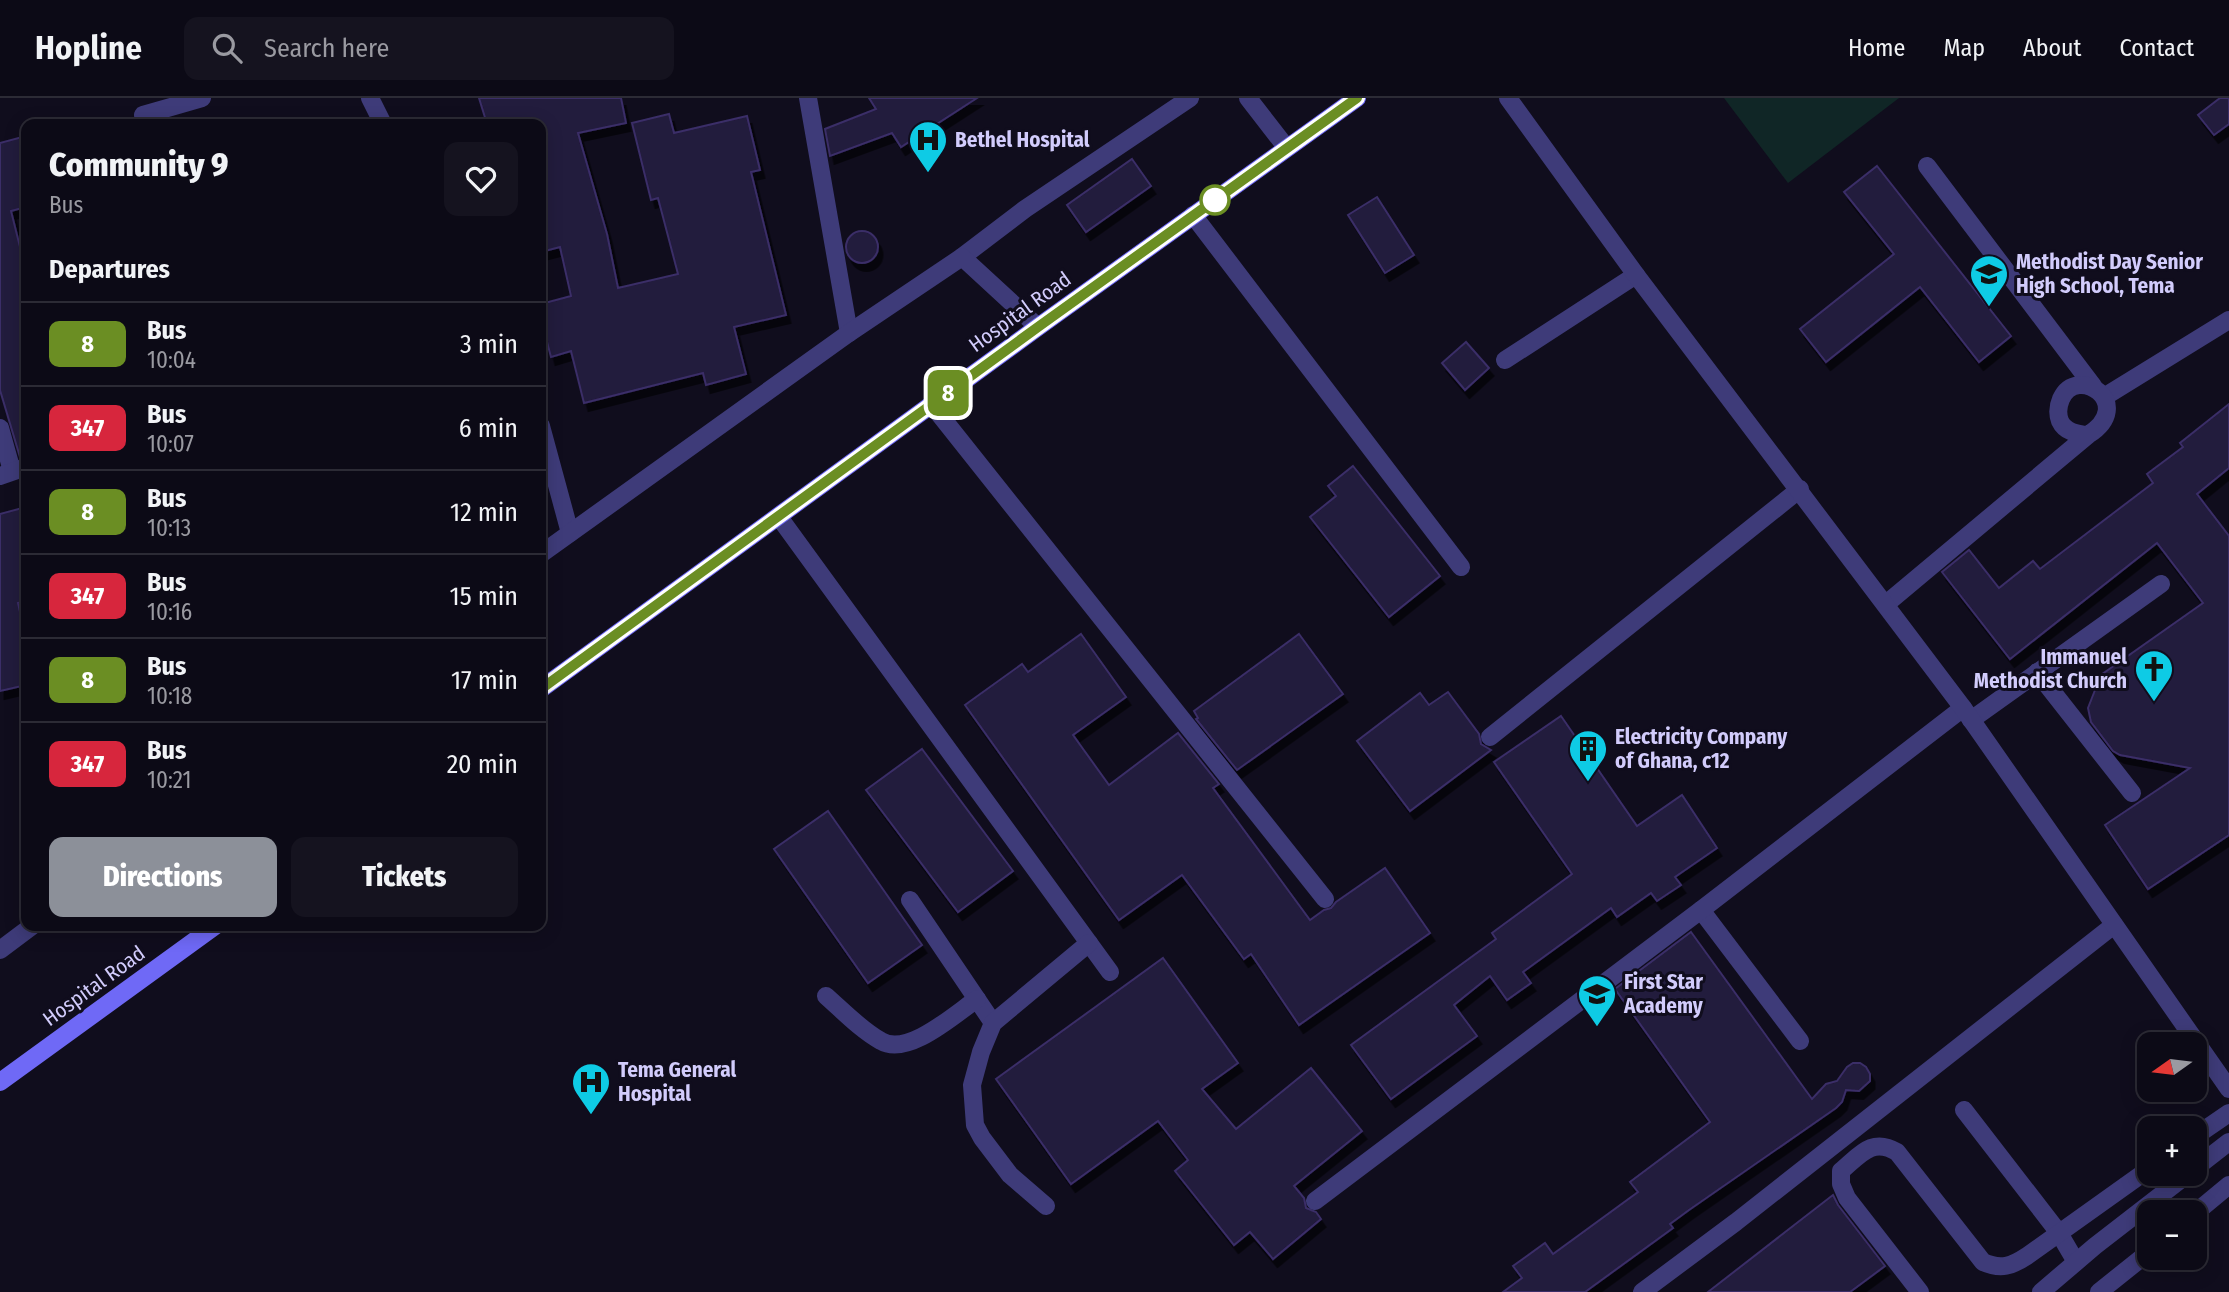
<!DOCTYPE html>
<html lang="en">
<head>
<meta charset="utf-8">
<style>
	:root { --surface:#0c0a16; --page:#15131f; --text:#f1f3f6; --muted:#9a9aa1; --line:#2c2b35; --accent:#8c9099 }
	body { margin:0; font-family:"Fira Sans Condensed",sans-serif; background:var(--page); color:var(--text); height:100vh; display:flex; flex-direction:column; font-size:26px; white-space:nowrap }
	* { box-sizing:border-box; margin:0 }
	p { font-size:23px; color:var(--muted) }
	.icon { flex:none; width:38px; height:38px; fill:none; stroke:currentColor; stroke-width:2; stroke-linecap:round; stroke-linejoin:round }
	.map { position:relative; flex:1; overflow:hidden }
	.panel { position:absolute; left:21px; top:21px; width:525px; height:812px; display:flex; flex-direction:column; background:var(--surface); border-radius:14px; box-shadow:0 4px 18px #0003,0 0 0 2px var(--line) }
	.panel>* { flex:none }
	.badge { padding:0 14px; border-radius:10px; font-size:24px; line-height:46px }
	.needle { width:46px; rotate:256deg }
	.buttons { position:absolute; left:2137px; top:934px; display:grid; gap:14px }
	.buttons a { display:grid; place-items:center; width:70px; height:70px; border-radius:14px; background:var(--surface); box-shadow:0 4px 18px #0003,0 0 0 2px var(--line); font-size:35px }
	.map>.badge { position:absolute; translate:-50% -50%; box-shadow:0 0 0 4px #fff }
	h2 { padding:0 28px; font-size:26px; line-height:63px }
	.round { display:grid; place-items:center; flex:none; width:74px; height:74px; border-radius:14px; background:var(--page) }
	.overview { display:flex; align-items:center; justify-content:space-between; height:119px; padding:0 28px }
	h1 { font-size:33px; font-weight:800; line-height:52px }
	.primary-button { display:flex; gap:14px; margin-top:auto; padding:14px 28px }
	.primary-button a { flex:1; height:80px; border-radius:14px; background:var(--accent); color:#fff; font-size:28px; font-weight:800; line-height:80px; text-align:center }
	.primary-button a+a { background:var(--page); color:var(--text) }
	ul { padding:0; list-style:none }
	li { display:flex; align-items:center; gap:21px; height:84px; padding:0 28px; border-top:2px solid var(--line) }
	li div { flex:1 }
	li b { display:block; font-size:26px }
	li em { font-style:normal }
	li .badge { min-width:77px; font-weight:700; text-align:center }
	header { display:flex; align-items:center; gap:42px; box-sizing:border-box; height:98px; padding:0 35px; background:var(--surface); border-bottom:2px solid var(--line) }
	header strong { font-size:33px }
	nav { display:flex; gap:38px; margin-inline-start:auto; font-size:24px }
	.search { width:490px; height:63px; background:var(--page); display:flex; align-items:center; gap:18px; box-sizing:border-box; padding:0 24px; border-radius:14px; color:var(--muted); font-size:26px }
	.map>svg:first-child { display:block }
</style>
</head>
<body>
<header>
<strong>Hopline</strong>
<div class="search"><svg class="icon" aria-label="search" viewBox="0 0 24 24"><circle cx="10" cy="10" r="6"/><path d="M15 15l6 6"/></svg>Search here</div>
<nav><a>Home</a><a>Map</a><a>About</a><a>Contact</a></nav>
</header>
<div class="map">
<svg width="2229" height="1194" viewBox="0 0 2229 1194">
	<defs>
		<filter id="shadow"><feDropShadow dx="4.5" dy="8" stdDeviation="0" flood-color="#0009"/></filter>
	</defs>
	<rect width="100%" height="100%" fill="#100d1d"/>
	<!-- green -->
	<polygon fill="#102626" points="1724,0 1899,0 1788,85"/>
	<!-- building -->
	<g fill="#221a3c" stroke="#3a2e67" stroke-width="2" filter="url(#shadow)">
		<polygon points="479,0 621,0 626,25 578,35 607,136 618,190 678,176 658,100 651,102 632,25 669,16 674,35 747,18 760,72 751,74 786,217 734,229 746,276 706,287 703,275 584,305 571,253 551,259 541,221 541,206 571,198 560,149 541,154 541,26 487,26"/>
		<polygon points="869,0 977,0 901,49 892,35 830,58 825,31 876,11"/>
		<polygon points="2220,0 2229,0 2229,26 2214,37 2198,17"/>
		<polygon points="26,38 26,109 11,113 26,173 26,358 20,359 0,292 0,45"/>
		<polygon points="1132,61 1151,88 1086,134 1067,107"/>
		<polygon points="1877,68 2011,238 1979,264 1920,189 1826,264 1800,231 1894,156 1844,94"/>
		<polygon points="1377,99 1414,157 1385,175 1348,117"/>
		<circle cx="862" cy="149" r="16"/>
		<polygon points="1466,244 1489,270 1465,292 1442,265"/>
		<polygon points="2229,306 2229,370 2197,396 2229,438 2229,737 2148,791 2105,727 2190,670 2120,657 2113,653 2091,624 2088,610 2101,577 2203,505 2157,445 2010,561 1942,474 1969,452 1999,490 2033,463 2040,471 2153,385 2147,376 2183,349 2180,345"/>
		<polygon points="1353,368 1440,478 1389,519 1310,419 1336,398 1328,388"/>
		<polygon points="26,409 26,503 18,505 26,542 26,587 0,593 0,416"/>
		<polygon points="1081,536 1126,599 1073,637 1109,687 1178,635 1219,686 1213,690 1310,822 1324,812 1331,810 1336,804 1385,770 1430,835 1299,927 1251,856 1244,861 1182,777 1119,822 965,607 1022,566 1028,574"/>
		<polygon points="1299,536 1343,596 1237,672 1196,621 1198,620 1194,613"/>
		<polygon points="1448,594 1479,636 1481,646 1491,652 1410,713 1357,643 1420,595 1429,607"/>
		<polygon points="1561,618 1637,728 1682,697 1717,750 1675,779 1681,787 1657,803 1651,795 1617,819 1611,810 1523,874 1531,885 1507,902 1490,878 1454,907 1477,938 1391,1001 1351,947 1496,841 1492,835 1572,776 1494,664"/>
		<polygon points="922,651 1013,773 958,814 866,692"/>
		<polygon points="828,713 922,847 868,885 774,751"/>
		<polygon points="1691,834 1812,1001 1826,986 1837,983 1847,969 1853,965 1860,965 1866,969 1870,976 1870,983 1859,993 1846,992 1842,1004 1836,1010 1689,1112 1670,1126 1673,1130 1585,1194 1503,1194 1522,1180 1513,1168 1545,1145 1553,1156 1638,1094 1630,1084 1710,1024 1615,891"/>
		<polygon points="1163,860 1238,965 1202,991 1236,1031 1311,970 1362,1033 1294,1088 1304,1100 1306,1110 1316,1114 1321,1121 1273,1161 1250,1134 1234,1147 1175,1073 1188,1062 1158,1023 1071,1086 996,981"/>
		<polygon points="1833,1097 1838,1107 1885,1168 1850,1194 1708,1194"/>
	</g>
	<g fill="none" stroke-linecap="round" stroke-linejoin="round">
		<!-- service -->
		<g stroke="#3e3b79" stroke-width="18">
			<polyline points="370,0 383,26"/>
			<polyline points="1927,68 2093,288"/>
			<polyline points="1193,117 1461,469"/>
			<polyline points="1505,262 1636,177"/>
			<polyline points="2104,299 2229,222"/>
			<polyline points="932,307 1325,801"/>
			<polyline points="779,419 1110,874"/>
			<path d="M1886 506 2088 337C2137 306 2077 265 2061 301 2058 308 2057 315 2060 323 2065 334 2077 336 2088 337"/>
			<polyline points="2037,574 2132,695"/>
			<polyline points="1971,622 2161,486"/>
			<polyline points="1490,639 1800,391"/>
			<polyline points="910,802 993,925"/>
			<polyline points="1701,812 1800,943"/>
			<path d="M826 898C843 913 861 932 881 943 908 959 955 916 977 901"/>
			<polyline points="1964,1012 2059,1135 2076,1164"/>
			<polyline points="2194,1039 2229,1015"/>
			<polyline points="2194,1071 2229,1044"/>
			<polyline points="1315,1103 1701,812 1963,610"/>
			<polyline points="1046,1108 1010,1077 982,1040 975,1027 972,987 981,954 993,925 1089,845"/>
			<polyline points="2194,1116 2229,1087"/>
			<polyline points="1642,1194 1736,1124 2114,827"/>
			<path d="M1920 1194 1847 1100 1841 1086V1073C1860 1057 1872 1039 1897 1054L1983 1164C2001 1172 2012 1168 2027 1158L2149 1071"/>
			<polyline points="2041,1194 2095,1148 2188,1076"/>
			<polyline points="2099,1194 2149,1154"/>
		</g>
		<!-- minor -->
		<g stroke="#3e3b79" stroke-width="18">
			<polyline points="808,0 849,235"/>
			<polyline points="1248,0 1286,49"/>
			<polyline points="143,17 202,0"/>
			<polyline points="962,159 1025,111 1190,0"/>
			<polyline points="541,328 570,435"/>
			<polyline points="0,330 12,373"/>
			<polyline points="0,378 26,369"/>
			<polyline points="541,456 849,235 962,159 1038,229"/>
			<polyline points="0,852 32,828"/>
		</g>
		<!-- tertiary -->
		<polyline stroke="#3e3b79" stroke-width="18" points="1508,0 1636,177 1963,610 2229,991"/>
		<!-- secondary -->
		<g stroke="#6f69f6" stroke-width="18">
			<polyline points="541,591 1038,229 1357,0"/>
			<polyline points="0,984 215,828"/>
		</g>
	</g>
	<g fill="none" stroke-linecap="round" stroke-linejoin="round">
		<defs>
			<polyline id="line" points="541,591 1038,229 1357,0"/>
		</defs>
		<!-- line casing -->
		<use href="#line" stroke="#fff" stroke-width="16"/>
		<!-- line -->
		<use href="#line" stroke="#6b8e23" stroke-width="10"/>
	</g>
	<!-- icons -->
	<defs>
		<symbol id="hospital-pin" viewBox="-11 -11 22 30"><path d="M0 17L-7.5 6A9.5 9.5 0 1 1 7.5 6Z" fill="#0ecbe5" stroke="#100d1d"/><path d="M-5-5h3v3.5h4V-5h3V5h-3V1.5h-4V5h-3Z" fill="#111"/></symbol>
		<symbol id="school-pin" viewBox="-11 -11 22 30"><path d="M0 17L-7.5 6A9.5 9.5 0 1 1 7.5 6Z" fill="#0ecbe5" stroke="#100d1d"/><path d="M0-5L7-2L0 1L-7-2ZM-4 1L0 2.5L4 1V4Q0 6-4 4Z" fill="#111"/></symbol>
		<symbol id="church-pin" viewBox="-11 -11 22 30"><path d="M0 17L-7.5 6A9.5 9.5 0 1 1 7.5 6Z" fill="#0ecbe5" stroke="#100d1d"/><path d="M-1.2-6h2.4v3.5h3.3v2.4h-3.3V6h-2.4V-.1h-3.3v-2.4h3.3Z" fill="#111"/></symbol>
		<symbol id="building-pin" viewBox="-11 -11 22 30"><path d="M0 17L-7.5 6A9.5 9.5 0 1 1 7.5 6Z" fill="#0ecbe5" stroke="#100d1d"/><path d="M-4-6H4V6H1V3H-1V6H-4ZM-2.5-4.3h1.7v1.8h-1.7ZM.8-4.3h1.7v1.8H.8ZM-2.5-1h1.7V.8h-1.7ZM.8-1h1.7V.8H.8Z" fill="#111"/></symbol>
	</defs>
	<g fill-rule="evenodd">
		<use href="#hospital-pin" x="906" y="20" width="44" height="60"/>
		<use href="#school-pin" x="1967" y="154" width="44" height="60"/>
		<use href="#church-pin" x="2132" y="549" width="44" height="60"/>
		<use href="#building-pin" x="1566" y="629" width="44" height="60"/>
		<use href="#school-pin" x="1575" y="874" width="44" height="60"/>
		<use href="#hospital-pin" x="569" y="962" width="44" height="60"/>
	</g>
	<!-- markers -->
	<circle fill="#fff" stroke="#6b8e23" stroke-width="3.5" cx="1215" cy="102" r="14"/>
	<g text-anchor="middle" stroke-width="6" stroke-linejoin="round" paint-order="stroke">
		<!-- poi labels -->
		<g font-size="21" font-weight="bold" fill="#d2ccfc" stroke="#100d1d" text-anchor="start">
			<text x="955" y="49">Bethel Hospital</text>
			<text x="2016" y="171">Methodist Day Senior<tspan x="2016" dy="24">High School, Tema</tspan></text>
			<text x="2127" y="566" text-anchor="end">Immanuel<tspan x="2127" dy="24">Methodist Church</tspan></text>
			<text x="1615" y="646">Electricity Company<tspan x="1615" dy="24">of Ghana, c12</tspan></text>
			<text x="1624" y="891">First Star<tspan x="1624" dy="24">Academy</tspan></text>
			<text x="618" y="979">Tema General<tspan x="618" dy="24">Hospital</tspan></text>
		</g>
		<!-- street labels -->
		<g font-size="21" fill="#d2ccfc" stroke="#100d1d">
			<text transform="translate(1020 214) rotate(-36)" y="7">Hospital Road</text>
			<text transform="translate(94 888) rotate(-36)" y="7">Hospital Road</text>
		</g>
	</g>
</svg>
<div class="buttons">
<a><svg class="needle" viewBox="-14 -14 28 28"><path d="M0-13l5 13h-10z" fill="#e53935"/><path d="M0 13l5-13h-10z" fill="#9a9aa1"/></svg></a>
<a>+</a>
<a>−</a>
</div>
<b class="badge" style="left:948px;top:295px;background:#6b8e23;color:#fff">8</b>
<section class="panel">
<div class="overview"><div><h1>Community 9</h1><p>Bus</p></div><a class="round"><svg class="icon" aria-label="heart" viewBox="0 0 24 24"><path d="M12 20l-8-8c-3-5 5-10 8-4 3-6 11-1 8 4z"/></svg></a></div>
<h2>Departures</h2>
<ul>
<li><span class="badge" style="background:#6b8e23;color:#fff">8</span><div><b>Bus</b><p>10:04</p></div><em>3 min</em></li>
<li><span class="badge" style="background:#d7263d;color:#fff">347</span><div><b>Bus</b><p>10:07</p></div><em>6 min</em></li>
<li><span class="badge" style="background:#6b8e23;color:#fff">8</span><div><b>Bus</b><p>10:13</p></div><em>12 min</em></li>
<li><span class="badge" style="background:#d7263d;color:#fff">347</span><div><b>Bus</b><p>10:16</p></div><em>15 min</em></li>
<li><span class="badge" style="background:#6b8e23;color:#fff">8</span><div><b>Bus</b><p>10:18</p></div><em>17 min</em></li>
<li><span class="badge" style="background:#d7263d;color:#fff">347</span><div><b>Bus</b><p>10:21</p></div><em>20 min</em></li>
</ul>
<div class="primary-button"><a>Directions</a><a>Tickets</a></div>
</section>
</div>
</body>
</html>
